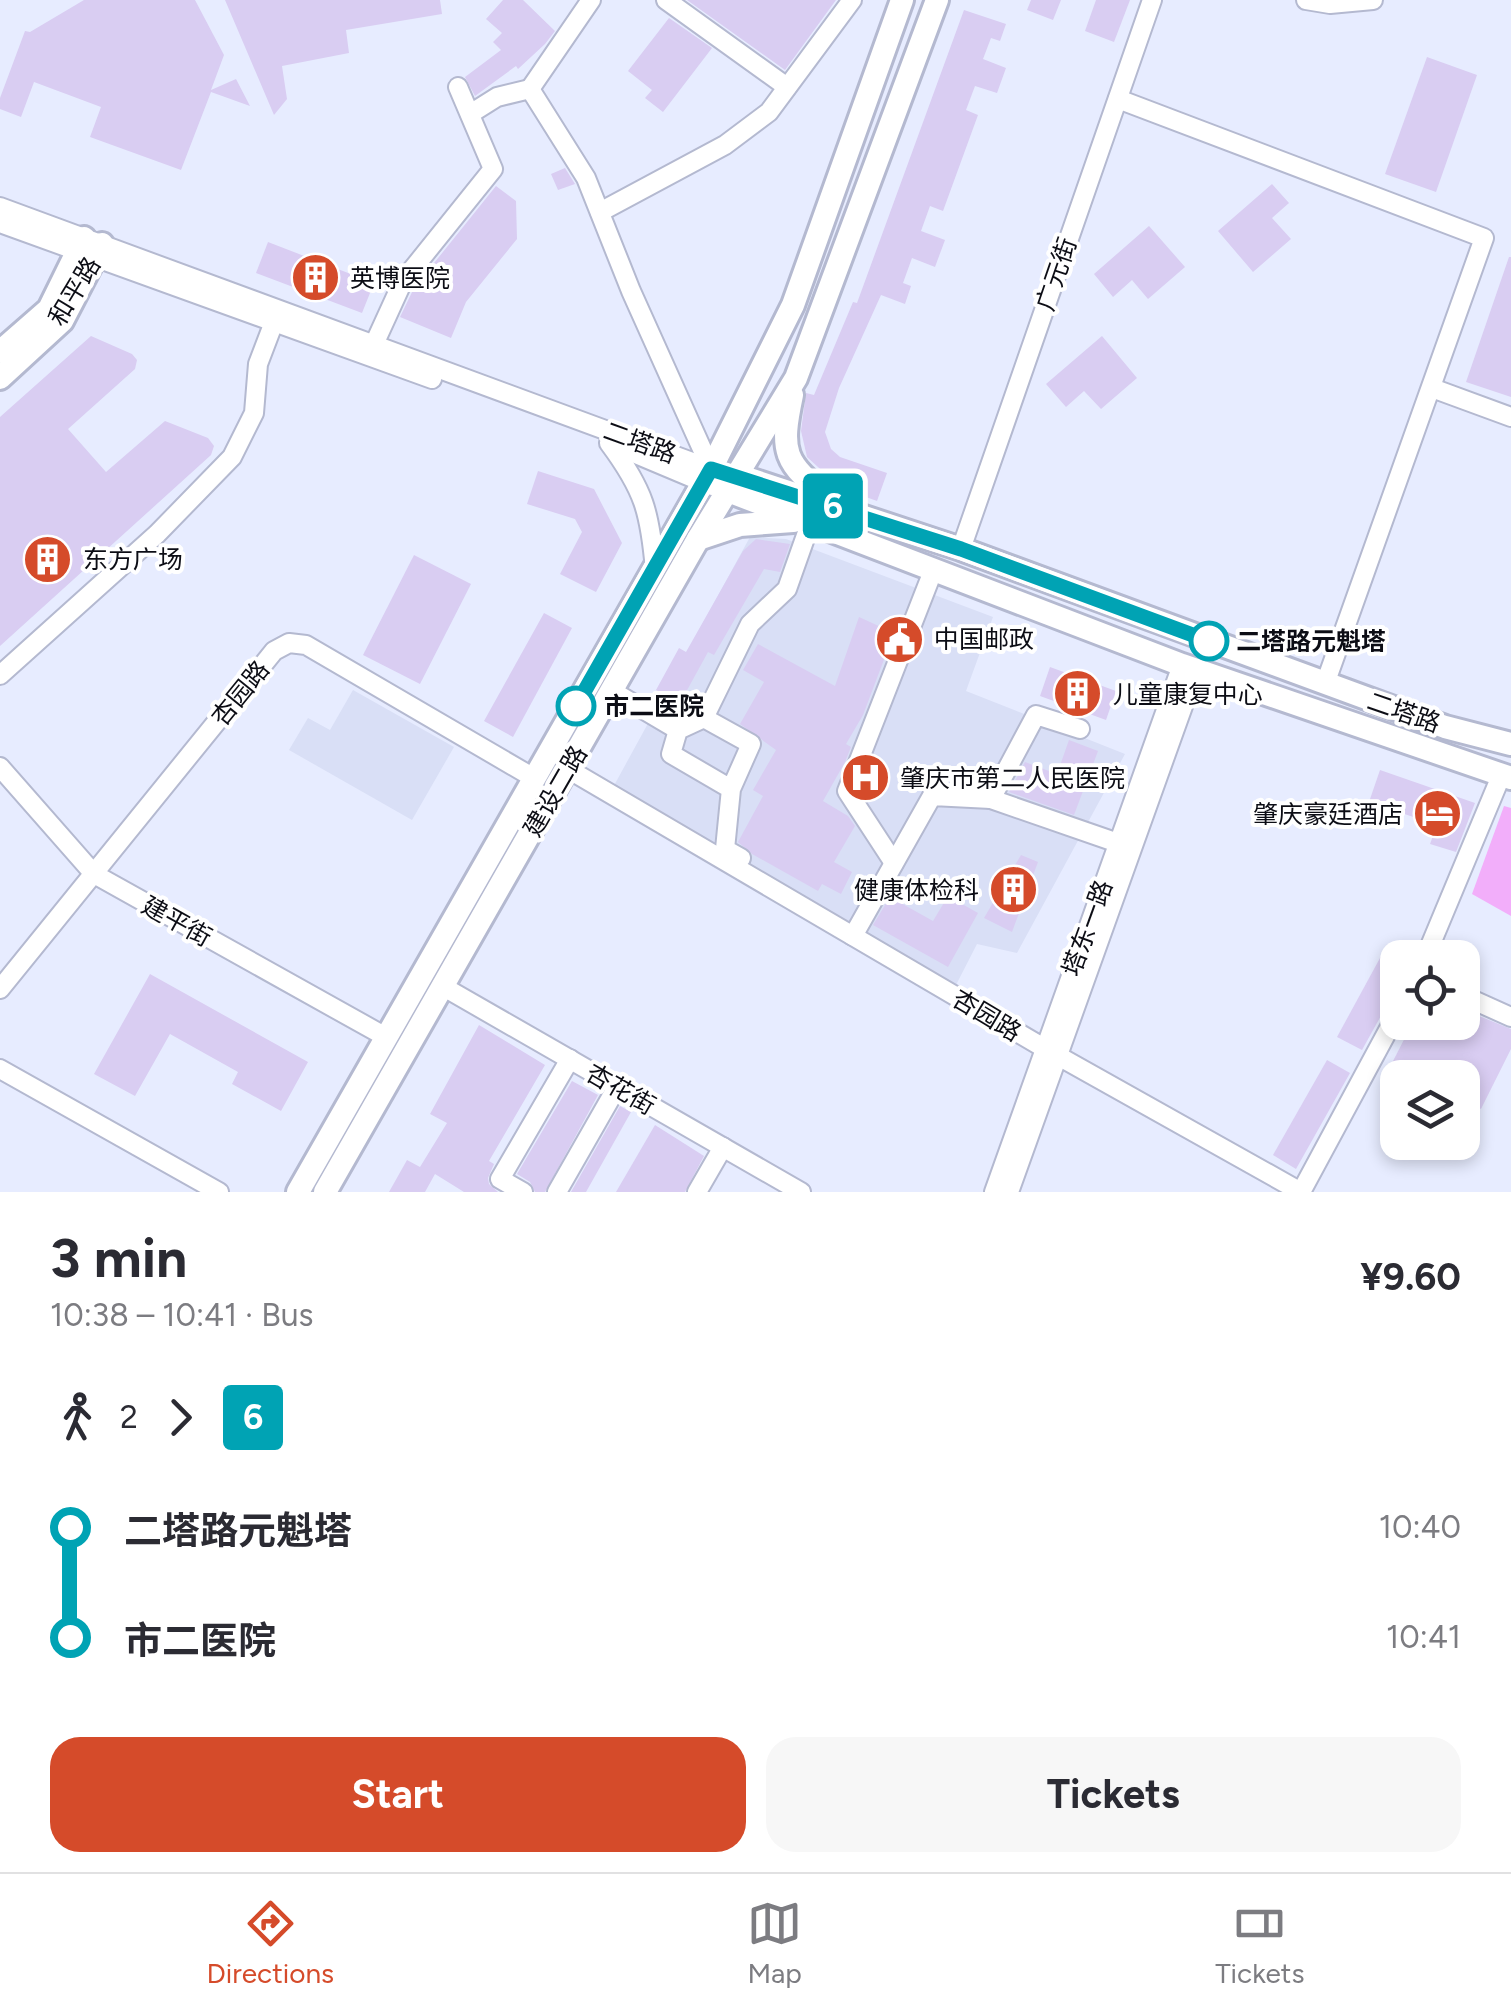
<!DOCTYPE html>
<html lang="en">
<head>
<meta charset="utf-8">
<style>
	:root { --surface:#fff; --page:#f7f7f7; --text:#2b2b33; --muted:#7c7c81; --line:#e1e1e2; --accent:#d54b2a }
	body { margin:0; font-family:Figtree,"Noto Sans SC",sans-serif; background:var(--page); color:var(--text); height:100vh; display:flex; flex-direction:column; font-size:38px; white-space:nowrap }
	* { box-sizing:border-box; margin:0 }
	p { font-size:32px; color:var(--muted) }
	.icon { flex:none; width:55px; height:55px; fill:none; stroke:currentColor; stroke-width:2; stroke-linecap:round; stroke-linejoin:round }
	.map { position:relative; height:1192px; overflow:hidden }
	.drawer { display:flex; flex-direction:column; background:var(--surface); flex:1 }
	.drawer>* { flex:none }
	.badge { padding:0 20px; border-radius:8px; font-size:35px; line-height:65px }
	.fabs { position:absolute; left:1380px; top:940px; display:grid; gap:20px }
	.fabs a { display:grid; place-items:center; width:100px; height:100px; border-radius:20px; background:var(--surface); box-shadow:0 5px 15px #0003; font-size:50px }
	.map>.badge { position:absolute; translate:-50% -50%; box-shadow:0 0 0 5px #fff }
	.legs { display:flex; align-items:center; gap:15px; height:110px; padding:0 50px; font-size:32px }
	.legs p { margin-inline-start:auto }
	.head { display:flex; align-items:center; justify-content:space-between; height:170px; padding:0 50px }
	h1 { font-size:55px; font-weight:700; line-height:75px }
	.cta { display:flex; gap:20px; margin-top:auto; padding:20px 50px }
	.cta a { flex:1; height:115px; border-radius:30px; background:var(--accent); color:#fff; font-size:40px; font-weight:700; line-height:115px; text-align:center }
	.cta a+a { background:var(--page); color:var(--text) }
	ul { padding:0 50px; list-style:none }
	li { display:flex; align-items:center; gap:35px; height:110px; font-size:38px }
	li i { display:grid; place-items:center; width:15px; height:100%; margin:0 12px; background:currentColor }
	li i::after { content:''; width:25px; height:25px; margin:-12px; border:8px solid; border-radius:50%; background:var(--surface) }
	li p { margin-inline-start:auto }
	li:first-child i { background:linear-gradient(#0000 50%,currentColor 0) }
	li:last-child i { background:linear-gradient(currentColor 50%,#0000 0) }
	.menu { display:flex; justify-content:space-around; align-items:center; height:140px; border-top:2px solid var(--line); background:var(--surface); font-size:28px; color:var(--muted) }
	.menu a { display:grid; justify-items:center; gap:5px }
	.menu .current { color:var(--accent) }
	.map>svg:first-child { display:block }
</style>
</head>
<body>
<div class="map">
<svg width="1511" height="1192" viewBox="0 0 1511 1192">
	<rect width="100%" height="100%" fill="#e7ecff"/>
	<!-- built -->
	<g fill="#d9dff6">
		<polygon points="750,537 786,539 993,617 966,691 1125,754 1017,953 977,944 956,985 605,802"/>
		<polygon points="353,690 454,747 412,820 289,750 308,718 330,730"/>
	</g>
	<!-- green -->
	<polygon fill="#f2aefa" points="1504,806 1511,808 1511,916 1472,894"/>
	<!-- building -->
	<g fill="#d9cdf2">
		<polygon points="84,0 195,0 224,55 211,90 236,79 250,106 211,92 181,170 90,137 101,107 34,82 21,117 0,109 0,98 25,31 30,32"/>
		<polygon points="225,0 440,0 442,14 346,30 349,53 282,66 287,99 274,115"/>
		<polygon points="503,0 523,0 555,31 545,44 518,69 516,66 475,96 465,77 501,50 493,42 502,33 486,19"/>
		<polygon points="687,0 836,0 785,70"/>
		<polygon points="1031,0 1061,0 1053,20 1027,10"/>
		<polygon points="1096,0 1130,0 1114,42 1085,31"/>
		<polygon points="964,10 1006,24 1000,41 991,38 983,59 1006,68 997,93 975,86 966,110 978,115 943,211 930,206 921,231 945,240 935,267 912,258 903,283 911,286 905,304 881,295 839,388 825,432 831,449 840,457 887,473 877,501 841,488 807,457 801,431 806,393 814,395 853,302 857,303"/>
		<polygon points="669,18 712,48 663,112 645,98 652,90 628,71"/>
		<polygon points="1427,57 1477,75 1436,192 1385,174"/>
		<polygon points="565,168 575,184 558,190 551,174"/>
		<polygon points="1272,184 1289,203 1272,218 1291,239 1253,272 1218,231"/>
		<polygon points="496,186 516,201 517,239 466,302 451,338 400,317 414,288"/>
		<polygon points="1149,226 1185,267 1148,299 1132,280 1113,297 1094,274"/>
		<polygon points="268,242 374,283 362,313 256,273"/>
		<polygon points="1509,257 1511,257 1511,397 1466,382"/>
		<polygon points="91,336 132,354 137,360 135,369 68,429 106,472 165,421 208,438 214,446 211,455 0,646 0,417"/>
		<polygon points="1102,336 1137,378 1101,409 1084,391 1066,407 1046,384"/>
		<polygon points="538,471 594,489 622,543 596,592 560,574 582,532 575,519 527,504"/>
		<polygon points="756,539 790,544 780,572 764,569 714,655 708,652 680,703 656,690 679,648 686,652 743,551"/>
		<polygon points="414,555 471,584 420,684 363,655"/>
		<polygon points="544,613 572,628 513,737 484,721"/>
		<polygon points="859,617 894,633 863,715 846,744 851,747 845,762 823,801 848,816 855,826 834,862 852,872 841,894 822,884 818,891 752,854 738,842 763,796 753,790 776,750 740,724 764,682 743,670 758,644 835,686"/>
		<polygon points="1050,667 1116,691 1106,720 1040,696"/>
		<polygon points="1069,740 1098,751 1074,815 1009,792 1025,762 1057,774"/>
		<polygon points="1380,770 1475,803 1456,852 1430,844 1437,825 1369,802"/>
		<polygon points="1021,855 1038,862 1012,932 984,918"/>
		<polygon points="948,896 978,913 948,967 873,925 890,897 933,921"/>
		<polygon points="1386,947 1398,953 1398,985 1362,1050 1337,1037"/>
		<polygon points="150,974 308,1062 281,1111 232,1084 238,1072 170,1034 135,1096 94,1074"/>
		<polygon points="1462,1009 1511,1029 1511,1049 1481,1109 1462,1100 1471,1078 1415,1078 1391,1065 1413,1022 1462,1022"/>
		<polygon points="479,1025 545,1065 489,1161 494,1164 488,1178 489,1184 498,1192 464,1192 435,1174 425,1192 389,1192 407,1160 420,1167 447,1123 430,1114"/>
		<polygon points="1327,1060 1350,1073 1296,1169 1273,1155"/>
		<polygon points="572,1081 598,1095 545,1192 535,1192 530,1182 517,1174"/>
		<polygon points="620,1106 631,1112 586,1192 571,1192"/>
		<polygon points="655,1125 704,1156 685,1192 616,1192"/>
	</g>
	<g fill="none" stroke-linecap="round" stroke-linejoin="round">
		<defs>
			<g id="minor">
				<polyline points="666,0 787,87"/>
				<polyline points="1306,0 1330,4 1373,0"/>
				<polyline points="530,89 591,0"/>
				<polyline points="1118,99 1484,238 1325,684"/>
				<polyline points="470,114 497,97 530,89 586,178 631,291 711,469"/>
				<polyline points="0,207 711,469 737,475"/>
				<polyline points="600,212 725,145 769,112 852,0"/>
				<polyline points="0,223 432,379"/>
				<polyline points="371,351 403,281 493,169 458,87"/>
				<polyline points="1432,388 1511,417"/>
				<path d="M609 443C644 490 650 512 655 570"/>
				<polyline points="612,444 712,486"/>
				<polyline points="961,549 1152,0"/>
				<polyline points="0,675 157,534 232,457 254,413 258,364 274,322"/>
				<polyline points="612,691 678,730"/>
				<polyline points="704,718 750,624 787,589 810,524"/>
				<polyline points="0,767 94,874 386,1037"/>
				<polyline points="568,769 1044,1048 1301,1192"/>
				<polyline points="731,789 671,754 678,730 704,718 751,744 731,789 725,849 741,858"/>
				<polyline points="991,799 1036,715 1080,729"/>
				<polyline points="894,863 847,791 933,571"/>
				<polyline points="853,936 932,796 991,799 1118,843"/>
				<polyline points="1425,958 1501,776"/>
				<polyline points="442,986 801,1192"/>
				<polyline points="0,989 274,651 289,643 306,645 534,778"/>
				<polyline points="1462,995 1511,1017"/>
				<polyline points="0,1069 219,1192"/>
				<polyline points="523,1192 500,1179 570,1059"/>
				<polyline points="557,1192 617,1087"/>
				<polyline points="697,1192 723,1147"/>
				<polyline points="994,1192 1182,665"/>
				<polyline points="1009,1192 1196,670"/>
				<polyline points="1301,1192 1398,1012"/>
			</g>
			<g id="major">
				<polyline points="0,352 49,309 84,238"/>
				<polyline points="0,378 62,321 102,244"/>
				<path d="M792 395C780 452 783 463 830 498"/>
				<polyline points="737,475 961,549 1445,727 1511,744"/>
				<polyline points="728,491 1182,665 1511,778"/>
				<polyline points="698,539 740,525 793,521"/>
				<polyline points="298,1192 711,469 793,305 902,0"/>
				<polyline points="325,1192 698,539 796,378 937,0"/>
			</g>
		</defs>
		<!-- minor casing -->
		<use href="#minor" stroke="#b4b9d0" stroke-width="22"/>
		<!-- major casing -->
		<use href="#major" stroke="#b4b9d0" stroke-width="28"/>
		<!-- minor -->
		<use href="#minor" stroke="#fff" stroke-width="18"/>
		<!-- major -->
		<use href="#major" stroke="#fff" stroke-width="22"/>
	</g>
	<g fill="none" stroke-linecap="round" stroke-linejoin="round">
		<defs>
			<polyline id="line-1" points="576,706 711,469 961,549 1209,641"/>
		</defs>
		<!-- line-1 casing -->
		<use href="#line-1" stroke="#fff" stroke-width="22"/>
		<!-- line-1 -->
		<use href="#line-1" stroke="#00a3b4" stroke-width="15"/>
	</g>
	<!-- icons -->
	<defs>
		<symbol id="building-disc" viewBox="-11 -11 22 22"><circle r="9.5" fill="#d54b2a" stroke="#fff"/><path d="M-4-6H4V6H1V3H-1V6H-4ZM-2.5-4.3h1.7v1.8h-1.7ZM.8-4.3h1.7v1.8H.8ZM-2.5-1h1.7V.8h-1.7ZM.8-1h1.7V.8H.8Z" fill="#fff"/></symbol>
		<symbol id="civic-disc" viewBox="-11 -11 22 22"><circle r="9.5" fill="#d54b2a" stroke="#fff"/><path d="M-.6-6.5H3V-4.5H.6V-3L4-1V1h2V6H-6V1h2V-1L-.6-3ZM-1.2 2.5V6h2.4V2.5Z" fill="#fff"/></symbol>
		<symbol id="hospital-disc" viewBox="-11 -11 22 22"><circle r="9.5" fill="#d54b2a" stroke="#fff"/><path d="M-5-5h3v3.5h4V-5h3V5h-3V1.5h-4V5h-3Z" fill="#fff"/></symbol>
		<symbol id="hotel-disc" viewBox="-11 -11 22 22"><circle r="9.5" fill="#d54b2a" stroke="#fff"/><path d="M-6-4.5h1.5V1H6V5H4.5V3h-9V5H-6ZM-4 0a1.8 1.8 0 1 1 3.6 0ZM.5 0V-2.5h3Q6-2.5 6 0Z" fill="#fff"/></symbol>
	</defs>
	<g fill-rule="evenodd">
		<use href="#building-disc" x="288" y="250" width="55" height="55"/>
		<use href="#building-disc" x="20" y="532" width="55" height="55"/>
		<use href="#civic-disc" x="872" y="612" width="55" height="55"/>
		<use href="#building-disc" x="1050" y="666" width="55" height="55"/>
		<use href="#hospital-disc" x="838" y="750" width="55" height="55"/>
		<use href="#hotel-disc" x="1410" y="786" width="55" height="55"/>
		<use href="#building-disc" x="986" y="862" width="55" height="55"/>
	</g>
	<!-- markers -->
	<g fill="#fff" stroke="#00a3b4" stroke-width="5">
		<circle cx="1209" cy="641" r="18"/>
		<circle cx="576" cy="706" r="18"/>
	</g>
	<g text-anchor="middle" stroke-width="8" stroke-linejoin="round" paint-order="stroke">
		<!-- street labels -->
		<g font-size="25" fill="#0c0d15" stroke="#fff">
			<text transform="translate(1056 274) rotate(-71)" y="9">广元街</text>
			<text transform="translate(74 291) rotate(-59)" y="9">和平路</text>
			<text transform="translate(640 442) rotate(20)" y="9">二塔路</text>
			<text transform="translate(240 693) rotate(-51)" y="9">杏园路</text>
			<text transform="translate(1404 712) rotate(19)" y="9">二塔路</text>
			<text transform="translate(555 791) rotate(-60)" y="9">建设二路</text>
			<text transform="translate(177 921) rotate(29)" y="9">建平街</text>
			<text transform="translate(1087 928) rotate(-70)" y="9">塔东一路</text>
			<text transform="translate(987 1015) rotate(31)" y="9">杏园路</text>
			<text transform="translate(621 1089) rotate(30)" y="9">杏花街</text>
		</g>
		<!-- poi labels -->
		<g font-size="25" fill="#0c0d15" stroke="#fff" text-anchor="start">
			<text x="350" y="287">英博医院</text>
			<text x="83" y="568">东方广场</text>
			<text x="934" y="648">中国邮政</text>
			<text x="1113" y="703">儿童康复中心</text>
			<text x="900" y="787">肇庆市第二人民医院</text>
			<text x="1403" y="823" text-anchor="end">肇庆豪廷酒店</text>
			<text x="979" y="899" text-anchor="end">健康体检科</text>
		</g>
		<!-- stop labels -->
		<g font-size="25" font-weight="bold" fill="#0c0d15" stroke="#fff" text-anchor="start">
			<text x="1236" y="650">二塔路元魁塔</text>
			<text x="604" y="715">市二医院</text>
		</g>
	</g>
</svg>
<div class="fabs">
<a><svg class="icon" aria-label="locate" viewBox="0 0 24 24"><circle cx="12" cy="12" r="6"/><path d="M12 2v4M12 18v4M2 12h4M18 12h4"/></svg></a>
<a><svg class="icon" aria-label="layers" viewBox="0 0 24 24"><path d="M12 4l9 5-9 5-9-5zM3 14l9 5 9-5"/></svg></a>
</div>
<b class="badge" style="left:833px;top:506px;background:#00a3b4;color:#fff">6</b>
</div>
<section class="drawer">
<div class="head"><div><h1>3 min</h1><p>10:38 – 10:41 · Bus</p></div><b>¥9.60</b></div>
<div class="legs"><svg class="icon" aria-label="walk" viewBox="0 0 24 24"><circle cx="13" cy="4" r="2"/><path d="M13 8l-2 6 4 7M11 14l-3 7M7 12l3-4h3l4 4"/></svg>2<svg class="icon" aria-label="forward" viewBox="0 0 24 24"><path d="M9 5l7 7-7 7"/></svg><b class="badge" style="background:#00a3b4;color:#fff">6</b></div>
<ul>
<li><i style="color:#00a3b4"></i><b>二塔路元魁塔</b><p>10:40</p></li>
<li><i style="color:#00a3b4"></i><b>市二医院</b><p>10:41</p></li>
</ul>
<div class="cta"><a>Start</a><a>Tickets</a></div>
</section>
<nav class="menu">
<a class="current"><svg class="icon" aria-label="directions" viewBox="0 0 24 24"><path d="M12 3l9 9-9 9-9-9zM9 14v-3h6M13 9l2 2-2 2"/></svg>Directions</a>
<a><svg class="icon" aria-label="map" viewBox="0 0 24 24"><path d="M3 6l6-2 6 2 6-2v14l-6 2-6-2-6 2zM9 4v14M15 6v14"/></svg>Map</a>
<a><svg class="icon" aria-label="tickets" viewBox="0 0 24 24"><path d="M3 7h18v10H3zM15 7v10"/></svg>Tickets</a>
</nav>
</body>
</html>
